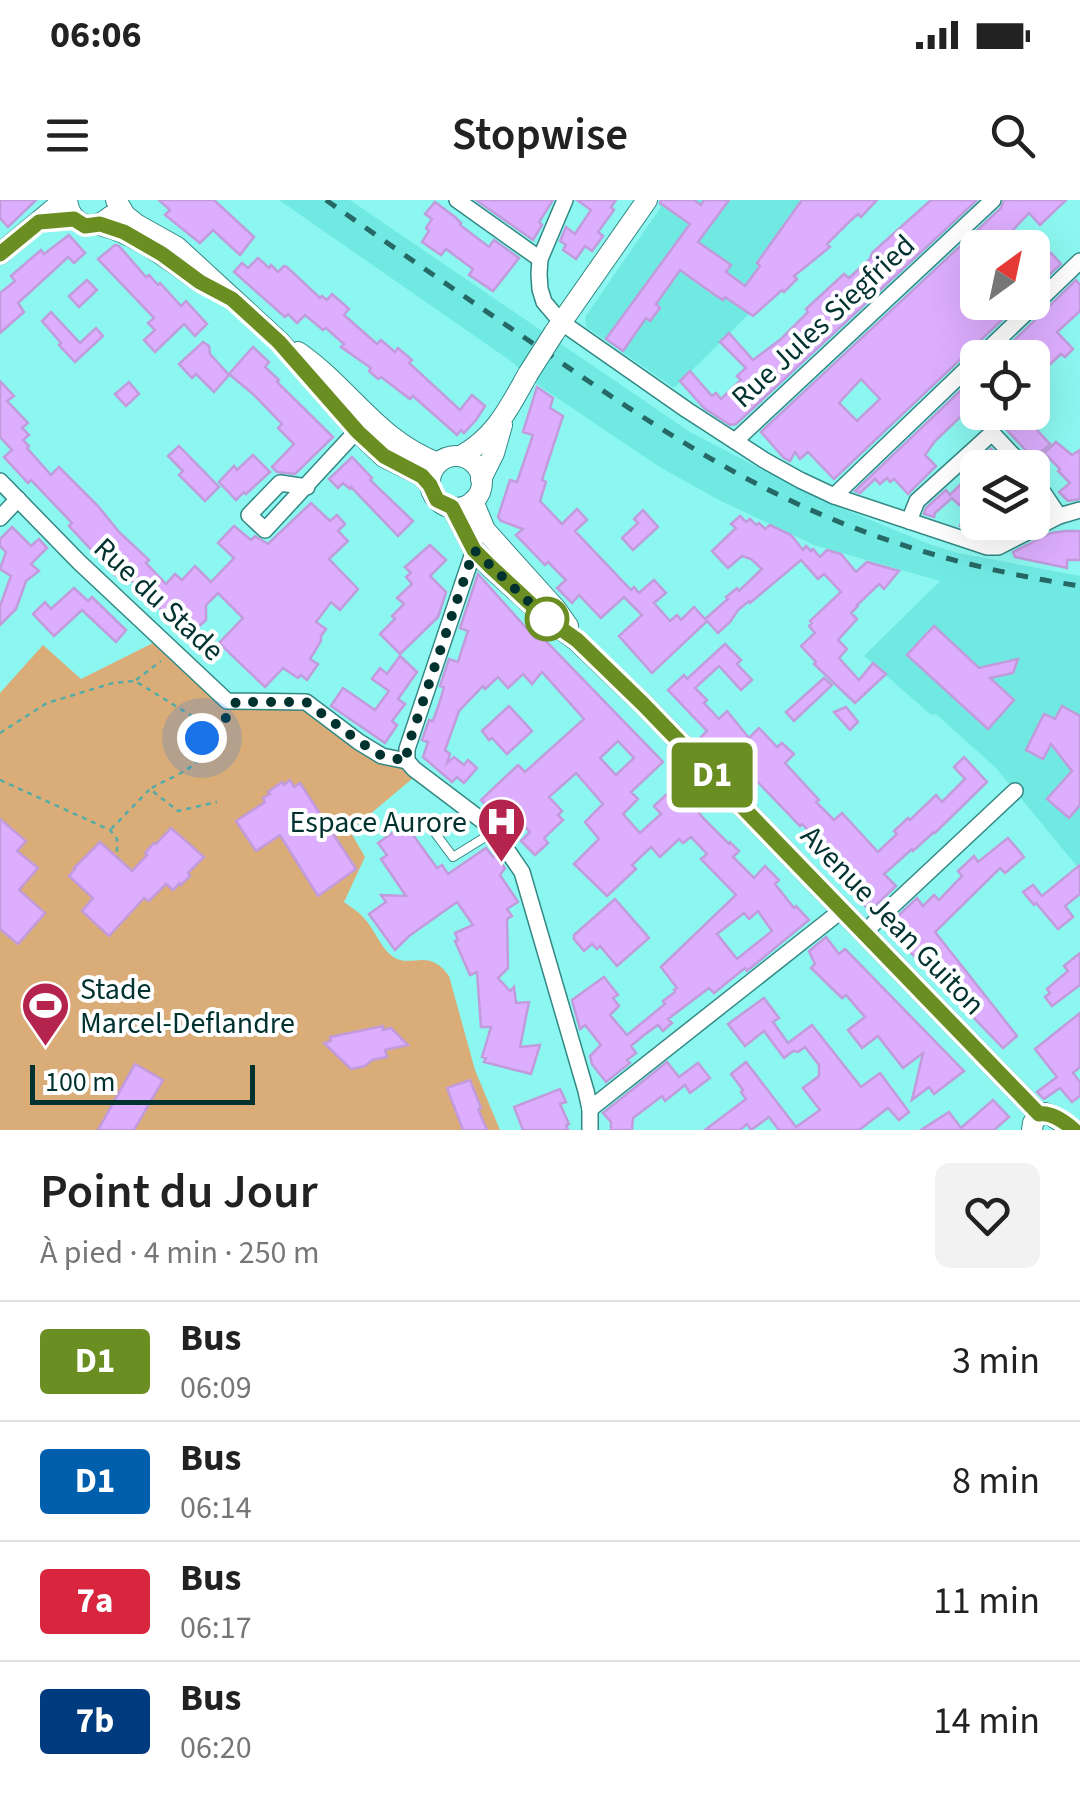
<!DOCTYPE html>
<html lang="fr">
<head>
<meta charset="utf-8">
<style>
	:root { --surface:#fff; --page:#f2f2f2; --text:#222; --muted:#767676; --line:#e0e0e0 }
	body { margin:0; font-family:"Source Sans 3",sans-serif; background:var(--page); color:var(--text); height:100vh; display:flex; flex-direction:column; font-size:38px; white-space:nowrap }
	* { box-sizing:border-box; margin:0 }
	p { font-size:32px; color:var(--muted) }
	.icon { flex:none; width:55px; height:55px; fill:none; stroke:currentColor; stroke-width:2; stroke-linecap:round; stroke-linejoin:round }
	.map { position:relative; height:930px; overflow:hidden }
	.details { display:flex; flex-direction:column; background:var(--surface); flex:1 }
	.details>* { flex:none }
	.badge { padding:0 20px; border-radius:8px; font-size:35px; line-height:65px }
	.needle { width:65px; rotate:33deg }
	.buttons { position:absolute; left:960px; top:30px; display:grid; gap:20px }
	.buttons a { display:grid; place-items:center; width:90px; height:90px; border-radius:15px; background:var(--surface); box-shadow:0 10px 40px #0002; font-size:50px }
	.scale { position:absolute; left:30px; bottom:25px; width:225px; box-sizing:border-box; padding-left:10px; border:5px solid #003230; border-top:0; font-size:28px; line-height:35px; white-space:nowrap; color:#003230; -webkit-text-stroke:8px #fff; paint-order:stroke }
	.you { position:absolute; width:50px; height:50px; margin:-25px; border:8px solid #fff; border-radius:50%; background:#1a73e8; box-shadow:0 0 0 15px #1a73e833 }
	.map>.badge { position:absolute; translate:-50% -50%; box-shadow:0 0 0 5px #fff }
	.round { display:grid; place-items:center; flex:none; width:105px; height:105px; border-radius:15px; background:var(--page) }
	.head { display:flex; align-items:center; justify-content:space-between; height:170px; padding:0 40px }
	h1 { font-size:48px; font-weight:600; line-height:75px }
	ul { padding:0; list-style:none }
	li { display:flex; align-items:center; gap:30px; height:120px; padding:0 40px; border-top:2px solid var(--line) }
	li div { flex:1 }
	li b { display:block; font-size:38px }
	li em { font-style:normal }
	li .badge { min-width:110px; font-weight:700; text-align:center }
	.status { display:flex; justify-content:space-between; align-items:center; height:70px; padding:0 50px; background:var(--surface); direction:ltr }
	.status svg { height:28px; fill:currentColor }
	header { display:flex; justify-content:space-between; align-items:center; height:130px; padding:0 40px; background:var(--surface); font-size:45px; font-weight:600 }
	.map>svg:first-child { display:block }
</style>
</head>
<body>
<div class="status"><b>06:06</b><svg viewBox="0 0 49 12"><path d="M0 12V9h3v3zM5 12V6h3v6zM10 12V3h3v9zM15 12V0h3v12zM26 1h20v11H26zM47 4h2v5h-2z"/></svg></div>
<header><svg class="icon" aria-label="menu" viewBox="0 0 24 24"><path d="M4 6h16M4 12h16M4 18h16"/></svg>Stopwise<svg class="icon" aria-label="search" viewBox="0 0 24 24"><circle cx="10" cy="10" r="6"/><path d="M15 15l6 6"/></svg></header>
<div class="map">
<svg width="1080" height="930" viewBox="0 0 1080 930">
	<rect width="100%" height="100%" fill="#8bf7f0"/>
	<!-- built -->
	<g fill="#71e9e3">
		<polygon points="279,0 350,0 690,232 817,298 929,344 958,353 1080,376 1080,670 996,568 936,514 931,515 864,456 940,381 814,345 717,299 658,266 538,185 512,162"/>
		<polygon points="662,0 864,0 674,188 586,127 585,117 661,7 659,5"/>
	</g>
	<!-- green -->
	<path fill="#daad78" d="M161 439 227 501 306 502 419 573 350 631 365 657 344 702C350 707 358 711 363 717 374 728 380 747 392 756 410 770 428 746 449 776L475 870 500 930H0V493L43 445 81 479Z"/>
	<!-- building -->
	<g fill="#ddaefe" stroke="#c19bdc" stroke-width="2.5" fill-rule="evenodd">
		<polygon points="0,0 36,0 8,27 0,18"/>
		<polygon points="159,0 214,0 254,37 240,55 213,30 200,43 165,15 170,10"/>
		<polygon points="476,0 553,0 539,22 542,25 533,40"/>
		<polygon points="577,0 616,0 611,7 614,10 598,32 603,36 592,51 585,46 576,59 563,50 566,45 560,41 566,27 575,34 591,10"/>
		<polygon points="661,0 694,0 701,5 704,0 729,0 698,42 731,65 726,72 745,86 760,66 757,63 802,0 877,0 861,17 858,14 850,21 827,44 830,47 794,76 797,79 784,92 782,90 753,116 725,97 723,100 715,95 680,70 656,104 660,108 650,121 646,118 623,151 606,139 690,24 660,3"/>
		<polygon points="931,0 977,0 736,224 730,225 704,208 680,181 690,171 712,196 716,193 721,199 741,180 737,176 746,168 720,142 729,133 753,160 781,139 808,112 806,109 844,74 849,78 870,59 872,53"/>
		<path d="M1004 0H1066L1040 25 1029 13 1010 33 1025 48H978V102H1021L834 279 808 252 800 259 795 252 790 261 784 258 761 232 1001 8ZM861 179 880 199 857 221 839 203Z"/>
		<polygon points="435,2 455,17 461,23 460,25 489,47 494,40 519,58 493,91 469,75 473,69 446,49 441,55 422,42 429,31 426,28 432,19 425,14"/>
		<polygon points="69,35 85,53 74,63 68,57 42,81 18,103 24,112 0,133 0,93 15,81 11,76 41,50 44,54"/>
		<polygon points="115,45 119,46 146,77 149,75 158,85 160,83 181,106 186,101 207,124 195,136 184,124 155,152 144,140 155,130 148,123 154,118 98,59"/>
		<polygon points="1051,53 1061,64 1032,91 1032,56 1039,62"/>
		<polygon points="258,58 269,68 271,65 278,72 284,66 287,67 320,98 322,96 327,100 332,94 349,109 344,115 377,144 381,140 395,152 398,148 412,160 409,163 460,210 472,195 485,206 476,220 464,233 461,230 457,235 413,196 410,199 381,177 378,179 369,171 371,168 341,147 344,144 326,128 323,130 305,115 297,123 288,114 285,117 234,72 242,63 248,68"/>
		<polygon points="87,80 97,90 79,107 69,96"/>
		<polygon points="1076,80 1080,85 1080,111 1057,132 1073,149 1065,157 1061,154 1032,181 1032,158 996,158"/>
		<polygon points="51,112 80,143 96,128 103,136 75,162 59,145 61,143 42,121"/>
		<polygon points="203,142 209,146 210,154 229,175 214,192 196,174 192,178 179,164"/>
		<polygon points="253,147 269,162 265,167 279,180 277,182 333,237 295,274 277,272 272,267 294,244 278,228 282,224 253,194 229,174"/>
		<polygon points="978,174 978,200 935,241 925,255 936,266 908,294 894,279 890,282 887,278 880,284 875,279 860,293 855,291"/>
		<polygon points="0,181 14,196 7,201 28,223 22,228 29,235 23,240 29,246 27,248 51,275 59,267 98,306 119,332 149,360 146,363 166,384 175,374 182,380 195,366 211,382 234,358 218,343 234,326 251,340 255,336 268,344 311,303 330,321 337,315 345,324 338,331 348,341 329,359 358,389 340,410 331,402 316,422 326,429 321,436 321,441 310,459 318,464 307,480 301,475 298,478 283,468 265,487 219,443 243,418 218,393 206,405 206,420 196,429 191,425 187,430 167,411 165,414 121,370 115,375 69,326 72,323 31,280 28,283 4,257 12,250 0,237"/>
		<polygon points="129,182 139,194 126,206 115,194"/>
		<polygon points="537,187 553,198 550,208 563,216 542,280 546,282 540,301 562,324 577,309 587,320 575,331 631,390 634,387 639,393 654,380 666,393 654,403 670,421 677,415 681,420 694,407 705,419 728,399 726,397 737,388 739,391 762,369 751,359 742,356 728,368 712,351 736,328 731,324 740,316 746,322 750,319 756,325 759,323 765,329 770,325 791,335 803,350 806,346 811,351 813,349 820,357 827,350 841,354 856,372 867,362 899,371 884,389 879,384 857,405 858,406 851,413 857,419 838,440 847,449 839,458 859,480 873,463 886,474 855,503 814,464 816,462 801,446 815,433 809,426 812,423 810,421 841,392 824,374 818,379 801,360 750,403 749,401 738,410 730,422 718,433 707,421 652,473 619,436 642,415 624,397 601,418 579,395 572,403 557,388 566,380 548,362 545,365 516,335 523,329 501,321 498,317 510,280 517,282 533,235 523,232"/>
		<polygon points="990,212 1020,212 1050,244 1034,259"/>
		<polygon points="1056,242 1072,255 1080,250 1080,299 1068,301 1059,292 1070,283 1058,271 1060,269 1044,253"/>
		<polygon points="179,246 219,287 205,301 179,275 183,271 168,256"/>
		<polygon points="991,249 1002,260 995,268 978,268 978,288 959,305 952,298 935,313 934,317 924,314 926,308 946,290 950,295 970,275 966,271"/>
		<polygon points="253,255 270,272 246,294 244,292 236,300 219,282 234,266 237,270"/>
		<polygon points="352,257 372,278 370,280 413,321 398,336 351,287 350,289 343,283 338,288 329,279"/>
		<polygon points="643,310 658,327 633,350 622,338 638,323 634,319"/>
		<polygon points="965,313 978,317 978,332 960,326"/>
		<polygon points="12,327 31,346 39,339 47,348 31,364 39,371 26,381 16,409 0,425 0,406 11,376 0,369 6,352 0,346 0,339"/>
		<polygon points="1066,331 1080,331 1080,360 1067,360 1067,368 1015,357 1013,352 1051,333"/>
		<polygon points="430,345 446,360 430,376 446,392 438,417 400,454 380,434 395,419 392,416 404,404 397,398 412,384 406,377 411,373 405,367"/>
		<path d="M478 374 536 439 540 435 663 562 631 592 638 599 623 614 640 633 661 614 654 606 682 580 703 602 696 609 704 619 729 644 730 642 739 651 733 657 754 678 765 666 779 680 775 684 794 708 796 706 809 720 747 771 745 768 714 793 709 788 668 819 672 823 663 831 658 825 644 835 631 846 636 853 627 860 630 863 606 882 592 864 590 856 601 845 585 825 580 829 572 800 604 777 618 795 613 798 619 806 610 815 627 835 665 804 663 801 675 792 674 790 677 788 661 767 736 695 701 659 707 654 691 637 683 643 679 639 660 657 651 647 632 665 636 669 607 696 574 664 599 639 585 622 603 604 576 573 549 597 562 611 558 615 563 620 544 638 548 643 535 655 521 641 530 632 510 612 496 615 481 600 518 565 525 572 584 519 542 472 532 484 523 474 508 488 498 477 485 489 483 486 459 511 445 550 450 554 447 563 454 557 464 565 468 560 477 568 464 583 457 577 452 582 423 557 428 542 422 540 429 520 433 521 440 501 444 487 440 486 449 459 458 462 468 431 460 428ZM618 541 634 558 616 575 600 558ZM758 711 772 731 737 759 717 734 744 713 749 719Z"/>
		<polygon points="74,388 88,401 92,397 126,430 116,442 82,410 54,436 33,414 45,402 51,409"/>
		<polygon points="934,426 979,468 1018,459 1013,473 990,478 1014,500 988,529 907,455"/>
		<polygon points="725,444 741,460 737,464 752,480 741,490 719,466 695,488 707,500 704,503 719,519 727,511 749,538 759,528 777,547 782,543 794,554 785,563 819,600 816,602 834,620 842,613 878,652 897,634 894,631 908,618 910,620 936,595 942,602 965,579 954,567 964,557 987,582 935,633 934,632 913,651 912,649 884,674 896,686 870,711 824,663 833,655 802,624 800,626 754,578 742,568 737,573 701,537 707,531 668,490 684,475 687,479"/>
		<polygon points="400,456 417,472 398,499 405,504 392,521 397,525 385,543 331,506 343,488 375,510 389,491 372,479 380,468 387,474"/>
		<polygon points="824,478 832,485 794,521 786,512"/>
		<polygon points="509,506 532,531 507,554 492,538 489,540 482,531"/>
		<polygon points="1062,506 1080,516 1080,605 1069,618 1047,599 1072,571 1051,544 1043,559 1026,550 1044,514 1055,519"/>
		<polygon points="846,507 858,522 850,530 834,512"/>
		<polygon points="290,580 294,587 300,583 356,669 318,696 280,635 256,651 236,621 265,602 263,598 270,594 268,592 282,582 284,585"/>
		<polygon points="0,619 26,641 17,651 38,668 19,690 45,713 18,744 0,729"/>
		<polygon points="405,624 437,668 442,665 448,674 486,648 493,657 495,655 505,668 500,675 518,702 507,709 512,716 507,719 508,768 498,778 510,791 514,787 516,803 529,802 520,847 540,845 531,874 484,862 486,858 482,857 491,827 481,827 477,772 470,775 455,741 458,740 455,733 473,725 457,702 409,736 395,750 369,714 386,702 381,695 406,696 381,659 387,655 378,643"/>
		<polygon points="171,628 204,657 188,673 190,676 181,685 180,683 173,690 166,684 149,701 144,698 109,736 82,711 93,698 69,676 75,669 74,668 100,642 132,671 147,655 145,653 154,643 156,644"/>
		<polygon points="1008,638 1024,657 1005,673 1000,668 935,732 1017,836 1003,848 886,727 917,698 923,706 934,695 939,700 962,676 958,671 974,656 978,662"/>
		<polygon points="1080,665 1080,694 1065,706 1073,717 1058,729 1036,703 1034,705 1023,692 1033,685 1042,696"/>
		<polygon points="615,699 649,738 617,766 600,746 597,749 592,744 584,751 574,739 574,735"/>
		<polygon points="826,737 839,754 845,749 964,871 934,894 929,887 912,900 923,853 903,868 878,836 862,848 848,830 865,817 846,795 842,798 811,768 815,764 809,751"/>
		<polygon points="1080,753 1080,785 1052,806 1045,797 1050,793 1047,789 1068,771 1064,766"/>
		<polygon points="764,798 779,818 773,822 788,843 812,825 861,887 880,873 909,912 899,920 888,908 859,930 779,930 769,917 751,930 747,924 740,930 705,930 746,899 741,892 743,890 731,874 746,862 796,927 820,910 803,888 819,876 819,865 805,847 798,852 793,851 784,858 764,831 745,846 728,824"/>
		<polygon points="1080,813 1080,867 1073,873 1080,882 1080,896 1072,902 1060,888 1044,899 1037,892 1057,877 1035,849"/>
		<polygon points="383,826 383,830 391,828 408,845 385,850 387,857 372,860 365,866 351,869 324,843 331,841 330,837"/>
		<polygon points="667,862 679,877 698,863 710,878 690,893 685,885 665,901 662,896 633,918 632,930 611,930 611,922 603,913"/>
		<polygon points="135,864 163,880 134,930 98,930"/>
		<polygon points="470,880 481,908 478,909 487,930 463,930 447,888"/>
		<polygon points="560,889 566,902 560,904 569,924 566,925 568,930 523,930 514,907"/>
		<polygon points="993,900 1009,917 994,930 921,930 949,912 961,928"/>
	</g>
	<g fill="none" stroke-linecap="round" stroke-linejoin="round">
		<defs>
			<polyline id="lane" points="430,626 453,657 495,631"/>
			<g id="street">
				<polyline points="457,0 540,59"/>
				<polyline points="565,0 540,59 539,74 540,89 544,102 561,122 687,210 764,260 800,280 834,296 987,347 998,347 1059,316 1080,310"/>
				<polyline points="979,158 1080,61"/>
				<polyline points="735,241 993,0"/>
				<polyline points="1032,276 1059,316"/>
				<polyline points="0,281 79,362 227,501 306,502 359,542 382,556 407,561"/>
				<polyline points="307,287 280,283 249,315 265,330 363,224"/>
				<polyline points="834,296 978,158"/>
				<polyline points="0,318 18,299"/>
				<polyline points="909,321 917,301 992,233 1025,268"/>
				<polyline points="474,350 407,549 407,561 414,569 492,628 522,672 586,891 590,909 590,930"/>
				<polyline points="865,734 874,723 1015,591"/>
				<polyline points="590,909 842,710"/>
			</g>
			<g id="secondary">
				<path d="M67 0C70 25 92 33 111 16"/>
				<polyline points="116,0 125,15 136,24 177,47 279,141 358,232 384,257 422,276 430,285"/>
				<path d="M100 25C138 34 170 61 202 83"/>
				<polyline points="0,54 64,0"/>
				<polyline points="554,133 647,0"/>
				<path d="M298 152C350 188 377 240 438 263"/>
				<path d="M461 256C496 236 509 208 528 174"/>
				<circle cx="456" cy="282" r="26"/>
				<polyline points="481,279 494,253 502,225"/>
				<polyline points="473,301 485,330 556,409 568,426"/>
				<polyline points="452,307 474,350 490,367 547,419 577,441 643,504 1039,914"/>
				<polyline points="1032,930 1033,923 1039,914 1045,913 1052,916 1074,930"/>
			</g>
		</defs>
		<!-- lane casing -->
		<use href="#lane" stroke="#338884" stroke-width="10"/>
		<!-- street casing -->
		<use href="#street" stroke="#338884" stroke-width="18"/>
		<!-- secondary casing -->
		<use href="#secondary" stroke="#338884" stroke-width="22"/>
		<!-- path -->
		<g stroke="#55aba6" stroke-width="2.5" stroke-dasharray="5 5" stroke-linecap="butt">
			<polyline points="136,480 161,461"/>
			<polyline points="0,533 47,503 113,483 135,481 208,526 218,525 228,516"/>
			<polyline points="0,580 110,630 117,639 117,657"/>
			<path d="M152 588C164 580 194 570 200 557 206 547 200 536 206 525"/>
			<polyline points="111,629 150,589 178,611 217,602"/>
		</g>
		<!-- lane -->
		<use href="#lane" stroke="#fff" stroke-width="8"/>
		<!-- street -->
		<use href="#street" stroke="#fff" stroke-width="15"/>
		<!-- secondary -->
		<use href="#secondary" stroke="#fff" stroke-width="20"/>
		<!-- rail -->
		<path stroke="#266865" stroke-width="5" stroke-dasharray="12 12" stroke-linecap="butt" d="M326 0C400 52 475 104 550 155 641 217 730 277 832 319 911 352 995 373 1080 386"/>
		<defs>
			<polyline id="secondary-bridge" points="528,174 554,133"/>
		</defs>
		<!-- secondary-bridge casing -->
		<use href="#secondary-bridge" stroke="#338884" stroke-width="22" stroke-linecap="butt"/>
		<!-- secondary-bridge -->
		<use href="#secondary-bridge" stroke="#fff" stroke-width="20"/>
	</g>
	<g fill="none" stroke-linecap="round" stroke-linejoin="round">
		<defs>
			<path id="line" d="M0 54 39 22 74 19 85 26 100 24 124 32 162 54 200 82 232 99 279 142 358 232 384 256 422 276 430 285 437 300 452 307 474 350 490 366 547 419 577 440 643 504 1039 914C1051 912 1065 922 1074 930"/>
		</defs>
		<!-- line casing -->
		<use href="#line" stroke="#fff" stroke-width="22"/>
		<!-- line -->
		<use href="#line" stroke="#6b8e23" stroke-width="15"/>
		<!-- walk -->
		<path stroke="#003230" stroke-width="10" stroke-dasharray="0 18" d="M202 538V532L206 525C223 527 229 515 236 502H306L360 542 382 556 407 561V549L474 350 547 419"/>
	</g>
	<!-- icons -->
	<defs>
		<symbol id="hospital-pin" viewBox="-11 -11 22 30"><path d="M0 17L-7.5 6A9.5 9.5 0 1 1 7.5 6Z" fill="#b5244d" stroke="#fff"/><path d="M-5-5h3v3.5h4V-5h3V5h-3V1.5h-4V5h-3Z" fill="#fff"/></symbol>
		<symbol id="stadium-pin" viewBox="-11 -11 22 30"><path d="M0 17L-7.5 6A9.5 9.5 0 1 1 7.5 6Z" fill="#b5244d" stroke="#fff"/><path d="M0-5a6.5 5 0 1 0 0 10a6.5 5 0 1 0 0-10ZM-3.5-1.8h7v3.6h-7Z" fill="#fff"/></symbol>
	</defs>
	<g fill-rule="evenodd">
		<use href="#hospital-pin" x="474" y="594" width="55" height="75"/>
		<use href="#stadium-pin" x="18" y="778" width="55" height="75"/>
	</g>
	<!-- markers -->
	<circle fill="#fff" stroke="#6b8e23" stroke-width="5" cx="547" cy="419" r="20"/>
	<g text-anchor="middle" stroke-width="8" stroke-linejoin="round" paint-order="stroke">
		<!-- street labels -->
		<g font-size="30" fill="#003230" stroke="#fff">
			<text transform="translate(823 121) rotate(-43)" y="10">Rue Jules Siegfried</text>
			<text transform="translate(159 399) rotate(43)" y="10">Rue du Stade</text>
			<text transform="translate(893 720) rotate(46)" y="10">Avenue Jean Guiton</text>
		</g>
		<!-- poi labels -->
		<g font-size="30" fill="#003230" stroke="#fff" text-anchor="end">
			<text x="467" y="632">Espace Aurore</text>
			<text x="80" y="799" text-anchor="start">Stade<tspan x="80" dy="34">Marcel-Deflandre</tspan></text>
		</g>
	</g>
</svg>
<div class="buttons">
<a><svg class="needle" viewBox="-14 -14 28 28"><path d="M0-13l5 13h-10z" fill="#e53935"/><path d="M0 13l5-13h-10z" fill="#767676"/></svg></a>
<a><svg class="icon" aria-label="locate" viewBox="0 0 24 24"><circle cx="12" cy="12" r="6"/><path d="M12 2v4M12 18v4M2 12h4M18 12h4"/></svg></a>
<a><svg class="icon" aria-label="layers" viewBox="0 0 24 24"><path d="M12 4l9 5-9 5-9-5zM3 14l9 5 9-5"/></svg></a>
</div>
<div class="scale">100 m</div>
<div class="you" style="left:202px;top:538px"></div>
<b class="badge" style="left:712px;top:575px;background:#6b8e23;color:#fff">D1</b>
</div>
<section class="details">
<div class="head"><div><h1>Point du Jour</h1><p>À pied · 4 min · 250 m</p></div><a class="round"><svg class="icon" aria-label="heart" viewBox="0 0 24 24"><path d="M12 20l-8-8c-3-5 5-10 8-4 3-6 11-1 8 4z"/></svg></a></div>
<ul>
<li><span class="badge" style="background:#6b8e23;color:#fff">D1</span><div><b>Bus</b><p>06:09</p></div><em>3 min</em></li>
<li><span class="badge" style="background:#005fac;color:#fff">D1</span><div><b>Bus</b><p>06:14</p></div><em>8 min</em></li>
<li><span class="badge" style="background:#d7263d;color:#fff">7a</span><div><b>Bus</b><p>06:17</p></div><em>11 min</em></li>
<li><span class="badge" style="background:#003b80;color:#fff">7b</span><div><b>Bus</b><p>06:20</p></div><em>14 min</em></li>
</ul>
</section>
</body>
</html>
